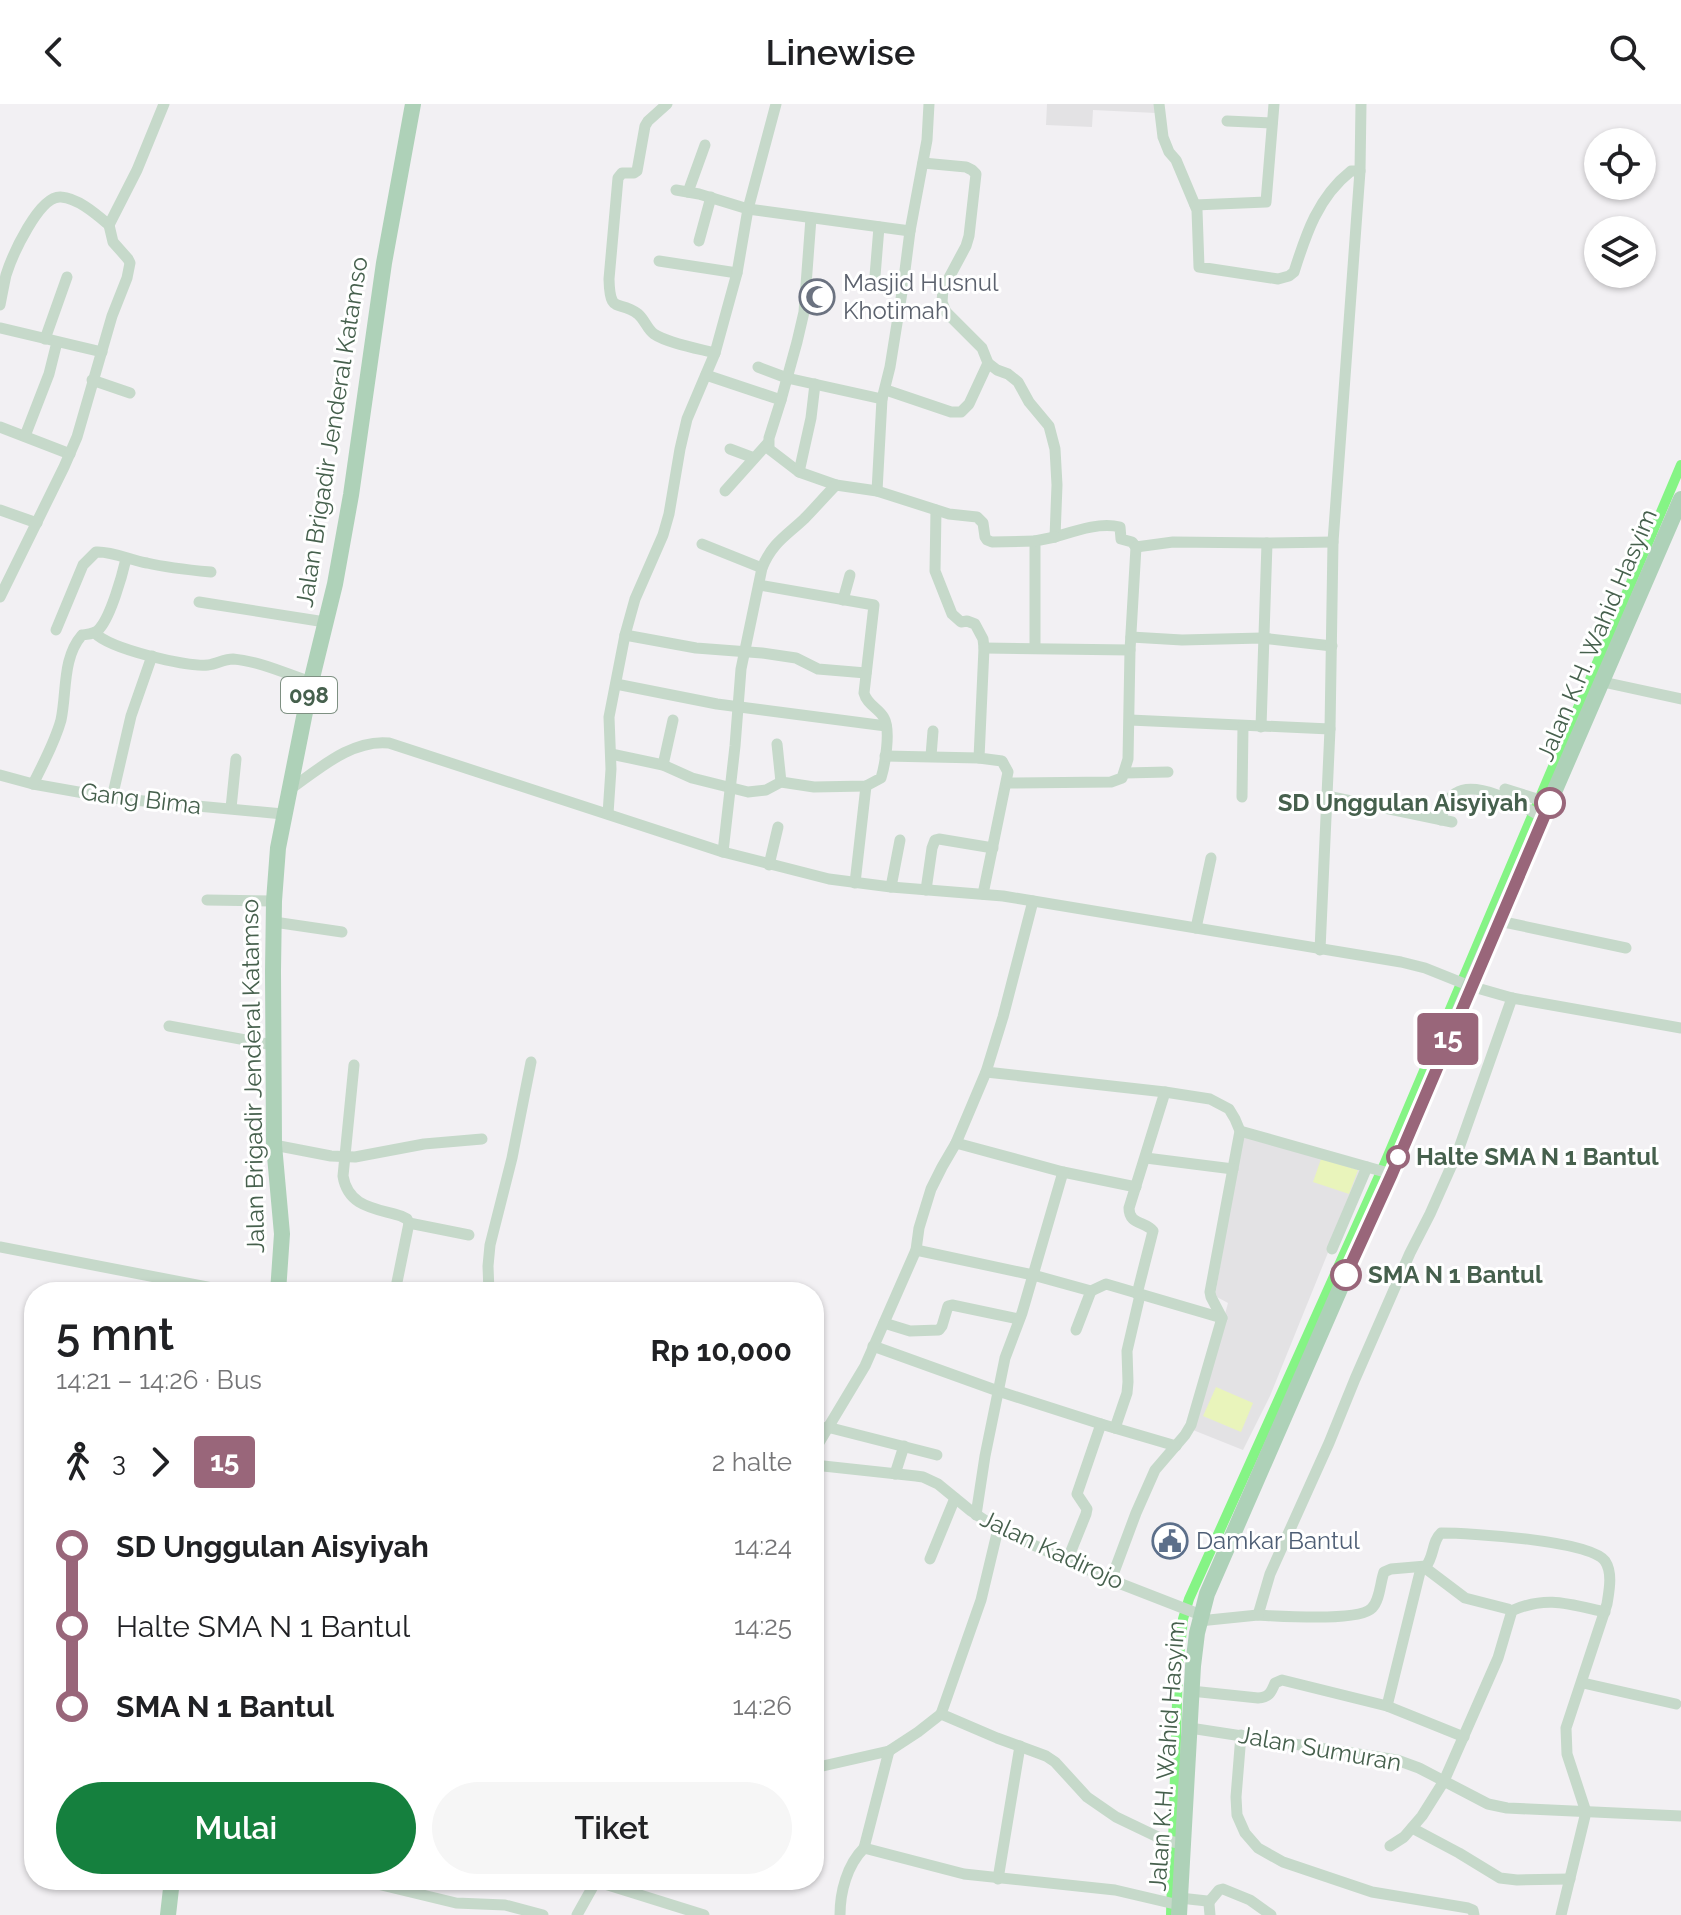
<!DOCTYPE html>
<html lang="id">
<head>
<meta charset="utf-8">
<style>
	:root { --surface:#fff; --page:#f6f6f6; --text:#202124; --muted:#757577; --accent:#15803e }
	body { margin:0; font-family:Raleway,sans-serif; background:var(--page); color:var(--text); height:100vh; display:flex; flex-direction:column; font-size:30px; white-space:nowrap }
	* { box-sizing:border-box; margin:0 }
	p { font-size:26px; color:var(--muted) }
	.icon { flex:none; width:44px; height:44px; fill:none; stroke:currentColor; stroke-width:2; stroke-linecap:round; stroke-linejoin:round }
	.map { position:relative; flex:1; overflow:hidden }
	.details { position:absolute; left:24px; top:1178px; width:800px; height:608px; display:flex; flex-direction:column; background:var(--surface); border-radius:32px; box-shadow:0 2px 6px #0004 }
	.details>* { flex:none }
	.badge { padding:0 16px; border-radius:6px; font-size:28px; line-height:52px }
	.buttons { position:absolute; left:1584px; top:24px; display:grid; gap:16px }
	.buttons a { display:grid; place-items:center; width:72px; height:72px; border-radius:50%; background:var(--surface); box-shadow:0 2px 6px #0004; font-size:40px }
	.map>.badge { position:absolute; translate:-50% -50%; box-shadow:0 0 0 4px #fff }
	.legs { display:flex; align-items:center; gap:12px; height:88px; padding:0 32px; font-size:26px }
	.legs p { margin-inline-start:auto }
	.summary { display:flex; align-items:center; justify-content:space-between; height:136px; padding:0 32px }
	h1 { font-size:44px; font-weight:600; line-height:60px }
	.cta { display:flex; gap:16px; margin-top:auto; padding:16px 32px }
	.cta a { flex:1; height:92px; border-radius:48px; background:var(--accent); color:#fff; font-size:32px; font-weight:600; line-height:92px; text-align:center }
	.cta a+a { background:var(--page); color:var(--text) }
	ul { padding:0 32px; list-style:none }
	li { display:flex; align-items:center; gap:28px; height:80px; font-size:30px }
	li i { display:grid; place-items:center; width:12px; height:100%; margin:0 10px; background:currentColor }
	li i::after { content:''; width:20px; height:20px; margin:-10px; border:6px solid; border-radius:50%; background:var(--surface) }
	li p { margin-inline-start:auto }
	li:first-child i { background:linear-gradient(#0000 50%,currentColor 0) }
	li:last-child i { background:linear-gradient(currentColor 50%,#0000 0) }
	header { display:flex; justify-content:space-between; align-items:center; height:104px; padding:0 32px; background:var(--surface); font-size:36px; font-weight:600 }
	.map>svg:first-child { display:block }
</style>
</head>
<body>
<header><svg class="icon" aria-label="back" viewBox="0 0 24 24"><path d="M15 5l-7 7 7 7"/></svg>Linewise<svg class="icon" aria-label="search" viewBox="0 0 24 24"><circle cx="10" cy="10" r="6"/><path d="M15 15l6 6"/></svg></header>
<div class="map">
<svg width="1681" height="1811" viewBox="0 0 1681 1811">
	<rect width="100%" height="100%" fill="#f2f0f3"/>
	<!-- education -->
	<g fill="#e3e2e4">
		<polygon points="1047,0 1156,0 1156,9 1093,6 1092,23 1046,21"/>
		<polygon points="1242,1030 1361,1067 1270,1292 1243,1346 1193,1326 1228,1199 1215,1192"/>
	</g>
	<!-- garden -->
	<g fill="#e9f4bb">
		<polygon points="1321,1055 1358,1066 1349,1090 1313,1078"/>
		<polygon points="1216,1283 1253,1299 1241,1328 1203,1312"/>
	</g>
	<g fill="none" stroke-linecap="round" stroke-linejoin="round">
		<!-- canal -->
		<polyline stroke="#85f485" stroke-width="10" points="1171,1811 1178,1564 1183,1515 1189,1495 1384,1061 1681,361"/>
		<!-- street -->
		<g stroke="#c6d9ca" stroke-width="11">
			<path d="M667 0 648 17 645 22 637 67 634 69H622L618 74 609 175C610 212 618 195 638 210 645 216 647 225 654 230 667 239 700 245 715 249"/>
			<path d="M1159 0 1163 33 1169 48 1176 56 1197 106 1199 163 1278 175 1289 172 1294 168C1306 130 1318 93 1351 67H1360"/>
			<polyline points="1227,17 1272,19"/>
			<path d="M923 59 966 63 972 66 976 70 969 132 966 142 943 185 942 198 946 208 982 244 988 259 997 266 1008 270 1018 278 1029 298 1049 322 1055 345 1057 381 1055 433C1075 427 1099 418 1120 423L1121 435 1132 438 1136 443 1173 438 1267 439 1333 438"/>
			<polyline points="676,86 699,90 748,105 910,127"/>
			<polyline points="688,88 705,41"/>
			<polyline points="1195,101 1266,98 1274,0"/>
			<polyline points="699,137 711,93"/>
			<polyline points="659,157 737,169"/>
			<polyline points="875,172 879,123"/>
			<path d="M0 201C2 191 4 180 6 171 12 152 39 91 61 93 78 94 97 111 109 121L137 66 164 0"/>
			<polyline points="1,224 102,248"/>
			<polyline points="45,235 67,173"/>
			<polyline points="758,263 787,274 882,295"/>
			<polyline points="706,271 781,296 769,334 769,345 799,368 836,381"/>
			<polyline points="92,276 130,289"/>
			<polyline points="886,286 951,308 961,308 969,300 988,259"/>
			<polyline points="781,296 797,238 804,208 811,114"/>
			<polyline points="0,323 70,350"/>
			<polyline points="25,332 49,270 57,238"/>
			<polyline points="730,345 754,354"/>
			<polyline points="799,368 811,314 815,280"/>
			<polyline points="725,387 768,339"/>
			<polyline points="877,387 882,295 890,263 903,182 910,127 927,36 929,0"/>
			<polyline points="0,406 37,419"/>
			<polyline points="936,406 935,467 952,510 961,518 967,517 975,520 983,535 984,544 979,654 1002,657 1008,668 983,790"/>
			<polyline points="702,440 762,464"/>
			<polyline points="0,493 64,363 77,333 112,212 127,174 130,159 128,155 113,138 109,121"/>
			<polyline points="843,496 850,471"/>
			<polyline points="199,498 325,518"/>
			<path d="M56 526 83 461 96 448C112 447 130 456 147 459 168 464 189 466 211 468"/>
			<path d="M95 529C110 545 186 563 208 561 217 560 224 555 233 555 259 557 287 570 311 578"/>
			<polyline points="625,531 696,544 762,549 796,554 818,565 866,569"/>
			<polyline points="1131,533 1182,536 1262,534 1332,542"/>
			<polyline points="984,544 1130,546"/>
			<polyline points="1035,544 1035,437 1055,433"/>
			<polyline points="1603,578 1681,595"/>
			<polyline points="616,580 717,600 886,622"/>
			<polyline points="1130,616 1330,625"/>
			<polyline points="1261,623 1267,439"/>
			<polyline points="777,640 781,678"/>
			<path d="M611 650 663 661 692 674 748 688 766 686 781 678 814 683 866 682 881 674C885 661 891 626 884 614 879 604 867 601 864 589L874 501 759 481"/>
			<polyline points="885,652 979,654"/>
			<polyline points="931,652 933,627"/>
			<polyline points="663,661 673,616"/>
			<polyline points="1125,669 1168,668"/>
			<polyline points="0,671 33,680 112,694 283,710"/>
			<polyline points="1007,679 1111,678 1122,674 1128,655 1130,546 1136,443"/>
			<path d="M33 680C43 660 55 638 61 616 67 588 62 554 82 531 89 530 96 530 100 524 111 511 122 472 126 455"/>
			<polyline points="1505,685 1550,699"/>
			<path d="M289 686C318 666 351 635 389 639L723 748 829 775 891 783 1003 792 1401 858 1425 864 1470 882 1512 894 1681 924"/>
			<polyline points="1327,692 1452,718"/>
			<polyline points="1242,693 1243,622"/>
			<polyline points="112,694 131,612 152,552"/>
			<polyline points="231,704 236,655"/>
			<polyline points="608,710 611,665 609,613 625,531 635,495 663,431 669,410 680,345 687,315 715,249 737,169 748,105 776,0"/>
			<path d="M1441 716C1443 706 1446 695 1456 689 1477 675 1524 703 1544 714"/>
			<path d="M723 748 735 642 741 565 762 464C772 439 786 432 804 415 815 404 825 392 836 381L877 387 949 410 977 413 983 419 985 433 987 436 992 438 1035 437"/>
			<polyline points="769,761 778,723"/>
			<polyline points="855,779 866,682"/>
			<polyline points="891,783 900,736"/>
			<polyline points="926,786 932,744 935,736 939,735 993,744"/>
			<polyline points="207,796 274,797"/>
			<polyline points="1499,817 1626,844"/>
			<polyline points="274,818 342,828"/>
			<polyline points="1196,824 1211,754"/>
			<polyline points="1320,846 1330,625 1333,438 1360,67 1361,0"/>
			<path d="M1512 894 1458 1047 1430 1110 1410 1149 1355 1275 1329 1339 1270 1470 1258 1511C1279 1512 1359 1518 1372 1504 1380 1496 1380 1479 1384 1468L1391 1465 1426 1462C1434 1453 1432 1437 1441 1429 1468 1429 1590 1436 1605 1457 1613 1469 1609 1487 1607 1500L1566 1624 1567 1650 1586 1708 1561 1811"/>
			<polyline points="169,922 273,941"/>
			<path d="M354 961 343 1072C348 1103 375 1104 401 1112L407 1115 409 1119 395 1188"/>
			<polyline points="986,968 1165,988 1210,995 1229,1005 1235,1015 1240,1027 1210,1188 1211,1193 1222,1214 1191,1321 1185,1331 1155,1366 1136,1409 1111,1476"/>
			<polyline points="1240,1027 1392,1070"/>
			<polyline points="956,1039 1063,1068 1136,1083"/>
			<polyline points="274,1041 331,1052 355,1053 424,1040 482,1035"/>
			<polyline points="1146,1054 1233,1065"/>
			<polyline points="409,1119 469,1131"/>
			<polyline points="0,1143 233,1188"/>
			<polyline points="1332,1145 1367,1063"/>
			<polyline points="916,1146 1033,1171 1091,1187 1106,1180 1222,1214"/>
			<polyline points="489,1188 488,1162 490,1141 512,1054 531,958"/>
			<path d="M1137 1190 1153 1127C1145 1117 1129 1121 1129 1104L1165 988"/>
			<polyline points="884,1219 910,1227 939,1226 942,1222 948,1202 952,1201 1019,1215"/>
			<polyline points="1076,1226 1091,1187"/>
			<polyline points="873,1242 998,1287 1101,1320 1176,1342"/>
			<polyline points="827,1323 937,1351"/>
			<polyline points="1115,1324 1127,1289 1128,1278 1127,1247 1140,1191"/>
			<polyline points="814,1347 865,1262 916,1146 919,1124 931,1085 942,1063 956,1039 986,968 1003,913 1033,797"/>
			<polyline points="814,1361 916,1372 923,1373 938,1380 971,1407 998,1425 1111,1476 1201,1511"/>
			<polyline points="895,1370 904,1342"/>
			<polyline points="976,1411 985,1352 1005,1254 1022,1209 1063,1068"/>
			<polyline points="998,1425 981,1496 941,1610 997,1634 1046,1652 1055,1658 1087,1693 1116,1713 1164,1736 1183,1740"/>
			<polyline points="930,1455 955,1394"/>
			<polyline points="1067,1457 1086,1410 1087,1405 1077,1390 1101,1320"/>
			<path d="M1511 1507C1547 1491 1569 1500 1605 1508"/>
			<polyline points="1199,1517 1258,1511"/>
			<polyline points="1583,1579 1676,1600"/>
			<path d="M1191 1587 1258 1594C1269 1593 1271 1589 1275 1579L1282 1576 1387 1602 1464 1633"/>
			<polyline points="1387,1602 1421,1464"/>
			<polyline points="1190,1624 1397,1656 1419,1664 1488,1700 1507,1704 1681,1712"/>
			<polyline points="1241,1631 1236,1693 1237,1711 1245,1729 1258,1744 1283,1758 1372,1788 1468,1804 1473,1806 1474,1811"/>
			<polyline points="814,1664 889,1647 918,1628 941,1610"/>
			<polyline points="1412,1724 1459,1749 1500,1774 1517,1776 1570,1775"/>
			<polyline points="1390,1742 1404,1733 1422,1712 1444,1677 1498,1554 1511,1510 1511,1507 1508,1505 1465,1494 1424,1463"/>
			<polyline points="864,1744 889,1647"/>
			<polyline points="998,1775 1020,1642"/>
			<polyline points="592,1776 704,1811"/>
			<polyline points="369,1778 456,1799 505,1801 543,1811"/>
			<polyline points="1180,1794 1207,1797 1209,1800 1210,1811"/>
			<polyline points="1209,1798 1219,1786 1223,1785 1250,1796 1271,1811"/>
			<polyline points="577,1811 596,1777"/>
			<path d="M840 1811C840 1788 847 1761 864 1744L964 1770 1115 1786 1179 1801"/>
		</g>
		<!-- primary -->
		<g stroke="#aed1b8" stroke-width="16">
			<polyline points="278,1188 282,1130 274,1041 273,867 274,797 278,744 311,578 335,480 351,391 384,159 413,0"/>
			<polyline points="168,1811 172,1776"/>
			<polyline points="1179,1811 1193,1562 1197,1529 1207,1490 1346,1171 1392,1070 1470,882 1681,395"/>
		</g>
	</g>
	<g fill="none" stroke-linecap="round" stroke-linejoin="round">
		<defs>
			<polyline id="line-1" points="1346,1171 1392,1070 1550,699"/>
		</defs>
		<!-- line-1 casing -->
		<use href="#line-1" stroke="#fff" stroke-width="18"/>
		<!-- line-1 -->
		<use href="#line-1" stroke="#99667a" stroke-width="12"/>
	</g>
	<!-- icons -->
	<defs>
		<symbol id="mosque-ring" viewBox="-11 -11 22 22"><circle r="9.5" fill="#fff" stroke="#6b7280" stroke-width="1.5"/><path d="M3.5-4.9A6 6 0 1 0 3.5 4.9A5 5 0 1 1 3.5-4.9Z" fill="#6b7280"/></symbol>
		<symbol id="civic-ring" viewBox="-11 -11 22 22"><circle r="9.5" fill="#fff" stroke="#5c6f8a" stroke-width="1.5"/><path d="M-.6-6.5H3V-4.5H.6V-3L4-1V1h2V6H-6V1h2V-1L-.6-3ZM-1.2 2.5V6h2.4V2.5Z" fill="#5c6f8a"/></symbol>
	</defs>
	<g fill-rule="evenodd">
		<use href="#mosque-ring" x="797" y="173" width="40" height="40"/>
		<use href="#civic-ring" x="1150" y="1417" width="40" height="40"/>
	</g>
	<!-- markers -->
	<g fill="#fff" stroke="#99667a" stroke-width="4">
		<circle cx="1550" cy="699" r="14"/>
		<circle cx="1398" cy="1053" r="10"/>
		<circle cx="1346" cy="1171" r="14"/>
	</g>
	<g text-anchor="middle" stroke-width="6" stroke-linejoin="round" paint-order="stroke">
		<!-- shield labels -->
		<rect fill="#fff" stroke="#7e9082" stroke-width="2" x="281" y="573" width="56" height="36" rx="6"/>
		<g font-size="22" font-weight="bold" fill="#46604d">
			<text x="309" y="599">098</text>
		</g>
		<!-- worship labels -->
		<g font-size="24" fill="#5b616d" stroke="#fff" text-anchor="start">
			<text x="843" y="187">Masjid Husnul<tspan x="843" dy="28">Khotimah</tspan></text>
		</g>
		<!-- street labels -->
		<g font-size="24" fill="#46604d" stroke="#fff">
			<text transform="translate(332 328) rotate(-81)" y="8">Jalan Brigadir Jenderal Katamso</text>
			<text transform="translate(1597 531) rotate(-67)" y="8">Jalan K.H. Wahid Hasyim</text>
			<text transform="translate(141 695) rotate(7)" y="8">Gang Bima</text>
			<text transform="translate(253 972) rotate(-91)" y="8">Jalan Brigadir Jenderal Katamso</text>
			<text transform="translate(1052 1446) rotate(25)" y="8">Jalan Kadirojo</text>
			<text transform="translate(1320 1645) rotate(10)" y="8">Jalan Sumuran</text>
			<text transform="translate(1167 1652) rotate(-86)" y="8">Jalan K.H. Wahid Hasyim</text>
		</g>
		<!-- stop labels -->
		<g font-size="24" font-weight="bold" fill="#46604d" stroke="#fff" text-anchor="start">
			<text x="1528" y="707" text-anchor="end">SD Unggulan Aisyiyah</text>
			<text x="1416" y="1061">Halte SMA N 1 Bantul</text>
			<text x="1368" y="1179">SMA N 1 Bantul</text>
		</g>
		<!-- service labels -->
		<g font-size="24" fill="#4e5e75" stroke="#fff" text-anchor="start">
			<text x="1196" y="1445">Damkar Bantul</text>
		</g>
	</g>
</svg>
<div class="buttons">
<a><svg class="icon" aria-label="locate" viewBox="0 0 24 24"><circle cx="12" cy="12" r="6"/><path d="M12 2v4M12 18v4M2 12h4M18 12h4"/></svg></a>
<a><svg class="icon" aria-label="layers" viewBox="0 0 24 24"><path d="M12 4l9 5-9 5-9-5zM3 14l9 5 9-5"/></svg></a>
</div>
<b class="badge" style="left:1448px;top:935px;background:#99667a;color:#fff">15</b>
<section class="details">
<div class="summary"><div><h1>5 mnt</h1><p>14:21 – 14:26 · Bus</p></div><b>Rp 10,000</b></div>
<div class="legs"><svg class="icon" aria-label="walk" viewBox="0 0 24 24"><circle cx="13" cy="4" r="2"/><path d="M13 8l-2 6 4 7M11 14l-3 7M7 12l3-4h3l4 4"/></svg>3<svg class="icon" aria-label="forward" viewBox="0 0 24 24"><path d="M9 5l7 7-7 7"/></svg><b class="badge" style="background:#99667a;color:#fff">15</b><p>2 halte</p></div>
<ul>
<li><i style="color:#99667a"></i><b>SD Unggulan Aisyiyah</b><p>14:24</p></li>
<li><i style="color:#99667a"></i><span>Halte SMA N 1 Bantul</span><p>14:25</p></li>
<li><i style="color:#99667a"></i><b>SMA N 1 Bantul</b><p>14:26</p></li>
</ul>
<div class="cta"><a>Mulai</a><a>Tiket</a></div>
</section>
</div>
</body>
</html>
